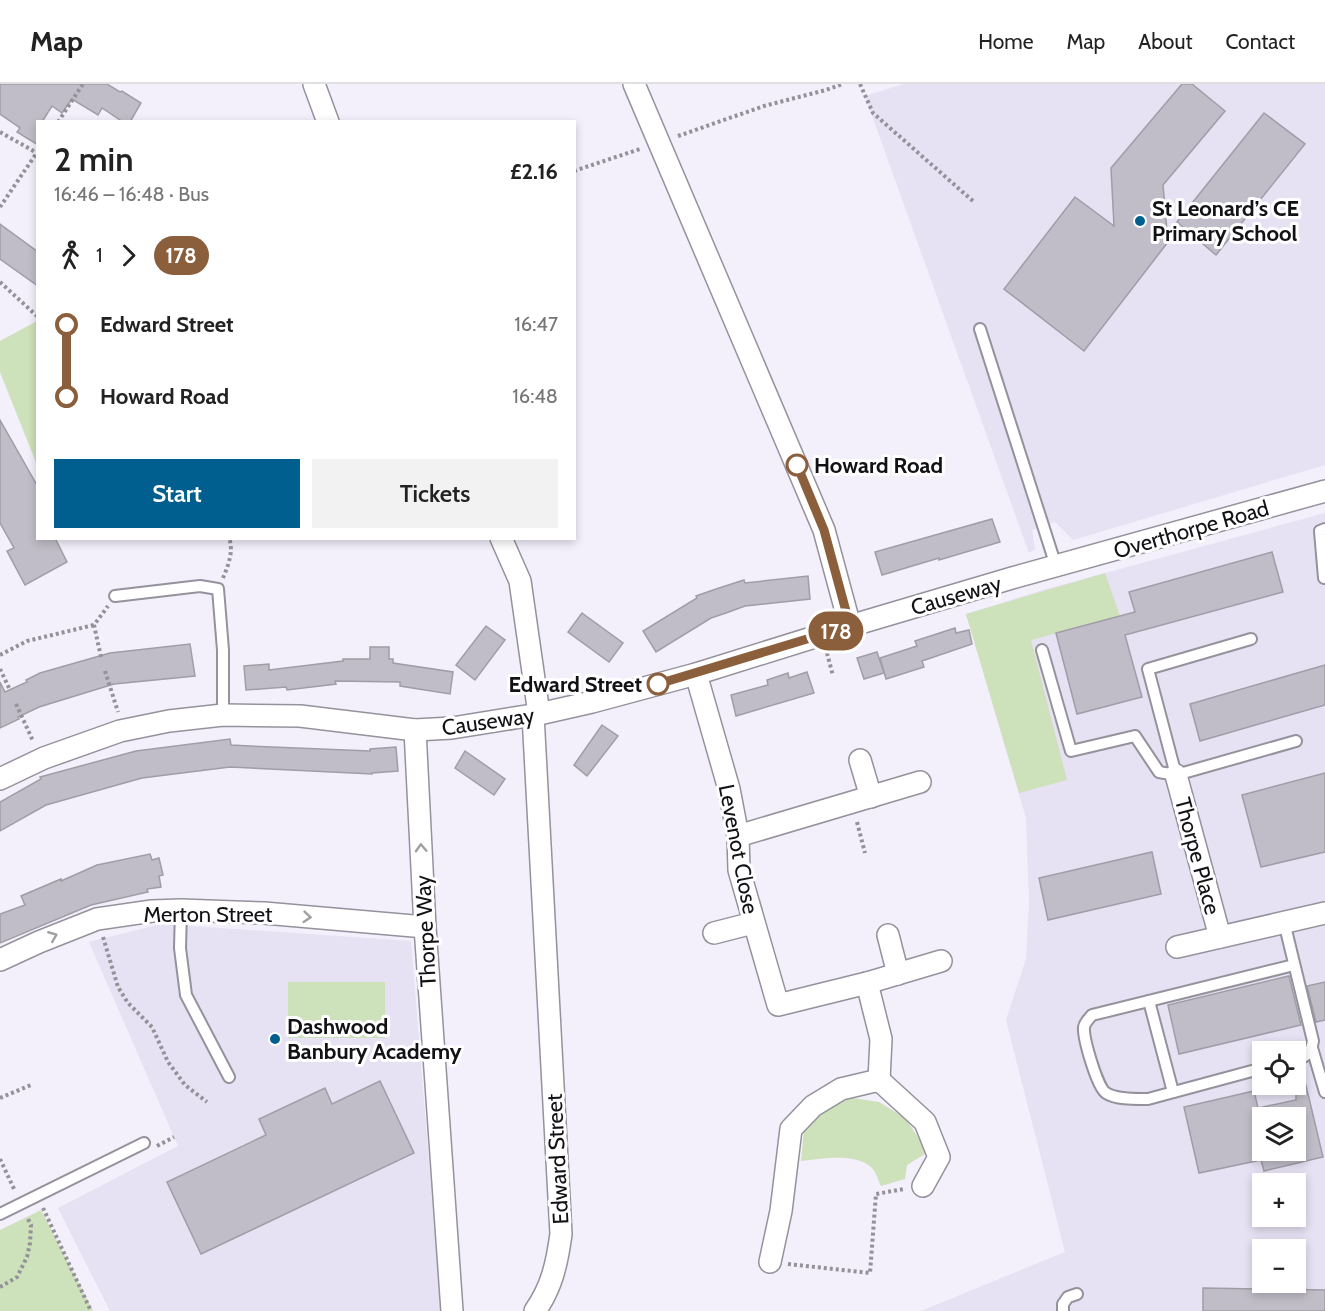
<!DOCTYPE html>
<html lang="en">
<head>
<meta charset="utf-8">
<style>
	:root { --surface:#fff; --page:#f2f2f2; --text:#222; --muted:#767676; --line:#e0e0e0; --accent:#005f8f }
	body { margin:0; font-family:Cabin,sans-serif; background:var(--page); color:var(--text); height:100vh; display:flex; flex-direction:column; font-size:22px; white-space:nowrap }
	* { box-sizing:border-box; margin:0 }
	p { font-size:20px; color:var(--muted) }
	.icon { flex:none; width:33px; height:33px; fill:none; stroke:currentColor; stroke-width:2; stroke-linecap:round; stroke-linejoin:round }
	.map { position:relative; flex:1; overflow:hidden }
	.drawer { position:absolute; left:36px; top:36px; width:540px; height:420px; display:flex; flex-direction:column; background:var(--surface); border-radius:0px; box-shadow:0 3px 9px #0003 }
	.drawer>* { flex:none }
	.badge { padding:0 12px; border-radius:20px; font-size:21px; line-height:39px }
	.controls { position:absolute; left:1252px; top:957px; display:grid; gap:12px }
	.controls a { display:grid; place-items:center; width:54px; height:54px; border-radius:0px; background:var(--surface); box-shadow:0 3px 9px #0003; font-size:30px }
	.map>.badge { position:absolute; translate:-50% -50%; box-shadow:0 0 0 3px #fff }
	.legs { display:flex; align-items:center; gap:9px; height:66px; padding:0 18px; font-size:20px }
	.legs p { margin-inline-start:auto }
	.headline { display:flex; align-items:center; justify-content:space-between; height:102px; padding:0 18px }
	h1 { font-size:33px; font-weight:600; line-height:45px }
	.cta { display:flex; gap:12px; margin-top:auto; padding:12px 18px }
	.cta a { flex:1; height:69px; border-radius:0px; background:var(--accent); color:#fff; font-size:24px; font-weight:600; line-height:69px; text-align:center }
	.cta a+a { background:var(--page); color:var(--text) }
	ul { padding:0 18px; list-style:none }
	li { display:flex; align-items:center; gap:21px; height:72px; font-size:22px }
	li i { display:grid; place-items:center; width:9px; height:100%; margin:0 8px; background:currentColor }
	li i::after { content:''; width:15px; height:15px; margin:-8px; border:4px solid; border-radius:50%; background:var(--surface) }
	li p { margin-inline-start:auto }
	li:first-child i { background:linear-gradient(#0000 50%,currentColor 0) }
	li:last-child i { background:linear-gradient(currentColor 50%,#0000 0) }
	header { display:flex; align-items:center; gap:36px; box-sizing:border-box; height:84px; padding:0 30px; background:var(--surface); border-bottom:2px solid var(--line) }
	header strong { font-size:28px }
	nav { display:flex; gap:33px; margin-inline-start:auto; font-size:21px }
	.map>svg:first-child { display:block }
</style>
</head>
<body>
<header>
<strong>Map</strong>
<nav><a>Home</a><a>Map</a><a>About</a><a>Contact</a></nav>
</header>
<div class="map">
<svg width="1325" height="1227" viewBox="0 0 1325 1227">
	<rect width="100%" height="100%" fill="#f3effb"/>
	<!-- built -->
	<g fill="#e6e1f3" fill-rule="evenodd">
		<polygon points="904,0 1325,0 1325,381 1073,456 1055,438 1032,446 1035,465 1029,469 865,12"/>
		<path d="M1325 429V1227H921L1065 1168 1006 936 1026 875 1029 817 1026 734 966 530 1043 506ZM1263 968H1296V1000H1263ZM1263 1034H1296V1066H1263ZM1263 1100H1296V1132H1263ZM1263 1166H1296V1198H1263Z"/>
		<polygon points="161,840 411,857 441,1227 110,1227 58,1124 178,1062 89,858"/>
	</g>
	<!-- green -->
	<g fill="#cde1ba">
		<polygon points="37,237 37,381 0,288 0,257"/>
		<polygon points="1105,489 1120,532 1031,556 1067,696 1019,709 966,530"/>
		<rect x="288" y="898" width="97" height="56"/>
		<path d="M853 1014 879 1018 905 1034 920 1056 925 1070 907 1081 905 1095 881 1102C878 1096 876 1088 872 1084 856 1068 822 1075 801 1077L804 1046 825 1023Z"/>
		<polygon points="41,1126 93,1227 0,1227 0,1146"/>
	</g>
	<!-- building -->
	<g fill="#c0bdc8" stroke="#a09da7" stroke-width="1.5" fill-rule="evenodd">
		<polygon points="0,0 107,0 120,8 122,7 141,19 130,38 123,38 102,24 98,31 72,15 62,29 52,22 42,38 38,38 38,61 17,48 20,44 0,30"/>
		<polygon points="1182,0 1192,0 1225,27 1163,101 1168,158 1084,267 1004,205 1075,113 1114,142 1111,84"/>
		<polygon points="1264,29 1305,60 1216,171 1177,138"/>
		<polygon points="0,140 38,168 38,202 0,175"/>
		<polygon points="0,336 38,403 38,454 55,454 67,478 25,501 7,467 14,464 0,439"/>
		<polygon points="992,435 1000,458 939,476 939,474 882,491 875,468"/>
		<polygon points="1272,468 1283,508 1125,551 1142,613 1077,630 1056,549 1135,528 1129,508"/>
		<polygon points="808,492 810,515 745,522 726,529 711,534 656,568 643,547 697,514 696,512 719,504 744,496 745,499"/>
		<polygon points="582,529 623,559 609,578 568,548"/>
		<polygon points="486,542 505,556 475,596 456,581"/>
		<polygon points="955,544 956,549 969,546 972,560 922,577 924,583 886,595 880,574 917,562 915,557"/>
		<polygon points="190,560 195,592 114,600 39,623 18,633 19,635 0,644 0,598 5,608 27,598 26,596 40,589 110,569"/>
		<polygon points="370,563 389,563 389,575 393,575 393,579 453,588 450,610 400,602 400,598 335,597 336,600 287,606 286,603 246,606 244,582 269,580 269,586 343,577 343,575 370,575"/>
		<polygon points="877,568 884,589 864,595 857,574"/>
		<polygon points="1325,581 1325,621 1200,657 1190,620"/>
		<polygon points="807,588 814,609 736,632 731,611 768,601 767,596 788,589 789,594"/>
		<polygon points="602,641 618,652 587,692 574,681"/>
		<polygon points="230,655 231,661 250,662 370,667 370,665 396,663 398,687 372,689 372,690 230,683 142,694 46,721 0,747 0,718 41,695 40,693 136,667"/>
		<polygon points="465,667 505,695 494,711 455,684"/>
		<polygon points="1325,689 1325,768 1261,783 1242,711"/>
		<polygon points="1152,768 1161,810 1048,836 1039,794"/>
		<polygon points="150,770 152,776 159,774 163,791 159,792 161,803 147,805 148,808 91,821 0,859 0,830 25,821 21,812 61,795 61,797 97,781"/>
		<polygon points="1289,892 1301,941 1179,970 1168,921"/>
		<polygon points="1325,898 1325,936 1316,938 1307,902"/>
		<path d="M1303 989 1323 1073 1264 1087 1261 1076 1199 1089 1184 1023 1254 1007 1258 1024 1296 1016V990ZM1263 1034H1296V1066H1263Z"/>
		<polygon points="380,997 414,1069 201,1170 167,1098 266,1051 259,1035 325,1004 332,1020"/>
		<polygon points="1203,1204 1325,1206 1325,1227 1203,1227"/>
	</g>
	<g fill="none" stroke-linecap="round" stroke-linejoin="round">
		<defs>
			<g id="service">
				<polyline points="980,245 1056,482"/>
				<polyline points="1324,494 1320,447 1325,445"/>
				<polyline points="115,512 200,502 218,505 223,566 223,631"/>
				<polyline points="1042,566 1071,667 1135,652 1159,688 1176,691 1296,657"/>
				<polyline points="1176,691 1148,585 1251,555"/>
				<polyline points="181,826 180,864 186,911 229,993"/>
				<path d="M1284 838 1313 957C1311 968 1307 973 1296 976"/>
				<polyline points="1149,917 1173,1008"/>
				<polyline points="1312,964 1325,1008"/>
				<path d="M1263 984 1148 1015C1137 1015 1117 1016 1106 1009 1097 1003 1083 954 1084 943 1085 938 1089 935 1092 931L1294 881"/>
				<polyline points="0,1130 144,1059"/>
				<polyline points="1063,1227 1063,1220 1068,1213 1077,1210"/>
			</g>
			<g id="minor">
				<polyline points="314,0 328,38"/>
				<polyline points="634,0 824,446 850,542"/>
				<polyline points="501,454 520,497 539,630"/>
				<polyline points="696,590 729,705 738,752 739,786 778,921 867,899 941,877"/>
				<path d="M533 631 561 1150C557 1179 552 1203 535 1227"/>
				<polyline points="415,646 425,843 452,1227"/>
				<polyline points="860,676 871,713"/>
				<polyline points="1176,691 1220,853"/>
				<polyline points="0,695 44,674 120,647 169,637 223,631 300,632 415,646 452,644 539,630 592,618 696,590 850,542 1012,494 1325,407"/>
				<polyline points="738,752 920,698"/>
				<polyline points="714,849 753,839"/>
				<polyline points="888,851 898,890"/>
				<polyline points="1177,863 1325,829"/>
				<polyline points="0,876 39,858 97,835 152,827 181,826 264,829 425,843"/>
				<polyline points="867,899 881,955 879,996"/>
				<polyline points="770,1178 781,1127 791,1045 813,1022 841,1005 879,996 925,1038 939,1073 923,1102"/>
			</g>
		</defs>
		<!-- service casing -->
		<use href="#service" stroke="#95929c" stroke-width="14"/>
		<!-- minor casing -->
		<use href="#minor" stroke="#95929c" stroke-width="24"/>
		<!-- path -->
		<g stroke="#94919a" stroke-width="4" stroke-dasharray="3 3" stroke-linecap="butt">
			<polyline points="860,0 873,29 974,118"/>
			<polyline points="58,38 83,0"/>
			<polyline points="0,48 37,69"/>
			<polyline points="678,52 764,22 826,6 843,0"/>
			<polyline points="574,87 640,65"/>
			<polyline points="0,123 38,67"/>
			<polyline points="0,198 38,233"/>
			<path d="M223 494C228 482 234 467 229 454"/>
			<polyline points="827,569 833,592"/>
			<polyline points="0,571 27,557 94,541"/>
			<polyline points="101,573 94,541 108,522"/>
			<polyline points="0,585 10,606"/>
			<polyline points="105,587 118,628"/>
			<polyline points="16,620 33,657"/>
			<polyline points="857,738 865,769"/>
			<polyline points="103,853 118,903 128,919 152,943 168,978 185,1001 207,1018"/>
			<polyline points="0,1014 31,1001"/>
			<polyline points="157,1062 174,1053"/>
			<polyline points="0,1075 15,1107"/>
			<polyline points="43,1124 91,1227"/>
			<polyline points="788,1180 870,1189 876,1110 904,1105"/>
			<polyline points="0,1203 17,1193 27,1173 30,1159 31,1141 27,1133"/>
		</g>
		<!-- service -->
		<use href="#service" stroke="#fff" stroke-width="10"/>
		<!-- minor -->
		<use href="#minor" stroke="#fff" stroke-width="21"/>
	</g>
	<!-- one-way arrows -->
	<defs><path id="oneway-chevron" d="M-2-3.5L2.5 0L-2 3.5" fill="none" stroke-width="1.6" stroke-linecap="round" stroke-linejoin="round" transform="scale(1.5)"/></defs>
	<g stroke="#a0a0a1">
		<use href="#oneway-chevron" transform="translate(421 764) rotate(-93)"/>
		<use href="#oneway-chevron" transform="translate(307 833) rotate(5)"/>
		<use href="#oneway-chevron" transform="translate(53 852) rotate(-22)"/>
	</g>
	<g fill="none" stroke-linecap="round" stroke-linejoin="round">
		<defs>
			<polyline id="line-1" points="658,600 850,542 824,446 797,381"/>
		</defs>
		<!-- line-1 casing -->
		<use href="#line-1" stroke="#fff" stroke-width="14"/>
		<!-- line-1 -->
		<use href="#line-1" stroke="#8b5e3c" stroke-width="9"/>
	</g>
	<!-- markers -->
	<g fill="#005f8f" stroke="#fff" stroke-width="2">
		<circle cx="1140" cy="137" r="6"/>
		<circle cx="275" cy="955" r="6"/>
	</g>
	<g fill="#fff" stroke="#8b5e3c" stroke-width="3">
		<circle cx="797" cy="381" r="10"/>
		<circle cx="658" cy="600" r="10"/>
	</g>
	<g text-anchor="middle" stroke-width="6" stroke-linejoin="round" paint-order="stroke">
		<!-- poi labels -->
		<g font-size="22" font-weight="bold" fill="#121115" stroke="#fff" text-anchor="start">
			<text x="1152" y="132">St Leonard’s CE<tspan x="1152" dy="25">Primary School</tspan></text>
			<text x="287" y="950">Dashwood<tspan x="287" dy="25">Banbury Academy</tspan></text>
		</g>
		<!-- stop labels -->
		<g font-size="22" font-weight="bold" fill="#121115" stroke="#fff" text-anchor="start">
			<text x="814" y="389">Howard Road</text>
			<text x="642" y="608" text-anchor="end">Edward Street</text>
		</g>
		<!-- street labels -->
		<g font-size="22" fill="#121115" stroke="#fff">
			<text transform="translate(1191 445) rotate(-16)" y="8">Overthorpe Road</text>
			<text transform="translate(956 511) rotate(-16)" y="8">Causeway</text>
			<text transform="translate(488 637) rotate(-8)" y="8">Causeway</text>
			<text transform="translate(739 765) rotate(79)" y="8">Levenot Close</text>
			<text transform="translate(1198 772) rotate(75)" y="8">Thorpe Place</text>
			<text x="208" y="838">Merton Street</text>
			<text transform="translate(425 847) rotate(-93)" y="8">Thorpe Way</text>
			<text transform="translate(557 1075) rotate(-93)" y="8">Edward Street</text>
		</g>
	</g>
</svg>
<div class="controls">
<a><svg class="icon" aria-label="locate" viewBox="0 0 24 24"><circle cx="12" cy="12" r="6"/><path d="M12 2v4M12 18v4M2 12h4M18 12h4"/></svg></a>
<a><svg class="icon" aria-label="layers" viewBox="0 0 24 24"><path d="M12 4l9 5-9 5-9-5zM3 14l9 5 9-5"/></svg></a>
<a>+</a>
<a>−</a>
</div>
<b class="badge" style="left:836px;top:547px;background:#8b5e3c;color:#fff">178</b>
<section class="drawer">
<div class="headline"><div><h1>2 min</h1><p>16:46 – 16:48 · Bus</p></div><b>£2.16</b></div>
<div class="legs"><svg class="icon" aria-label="walk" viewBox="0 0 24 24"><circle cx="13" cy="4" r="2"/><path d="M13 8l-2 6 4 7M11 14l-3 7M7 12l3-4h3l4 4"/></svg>1<svg class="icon" aria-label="forward" viewBox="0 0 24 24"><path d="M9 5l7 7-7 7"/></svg><b class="badge" style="background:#8b5e3c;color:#fff">178</b></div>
<ul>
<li><i style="color:#8b5e3c"></i><b>Edward Street</b><p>16:47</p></li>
<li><i style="color:#8b5e3c"></i><b>Howard Road</b><p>16:48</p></li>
</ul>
<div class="cta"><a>Start</a><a>Tickets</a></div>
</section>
</div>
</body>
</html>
